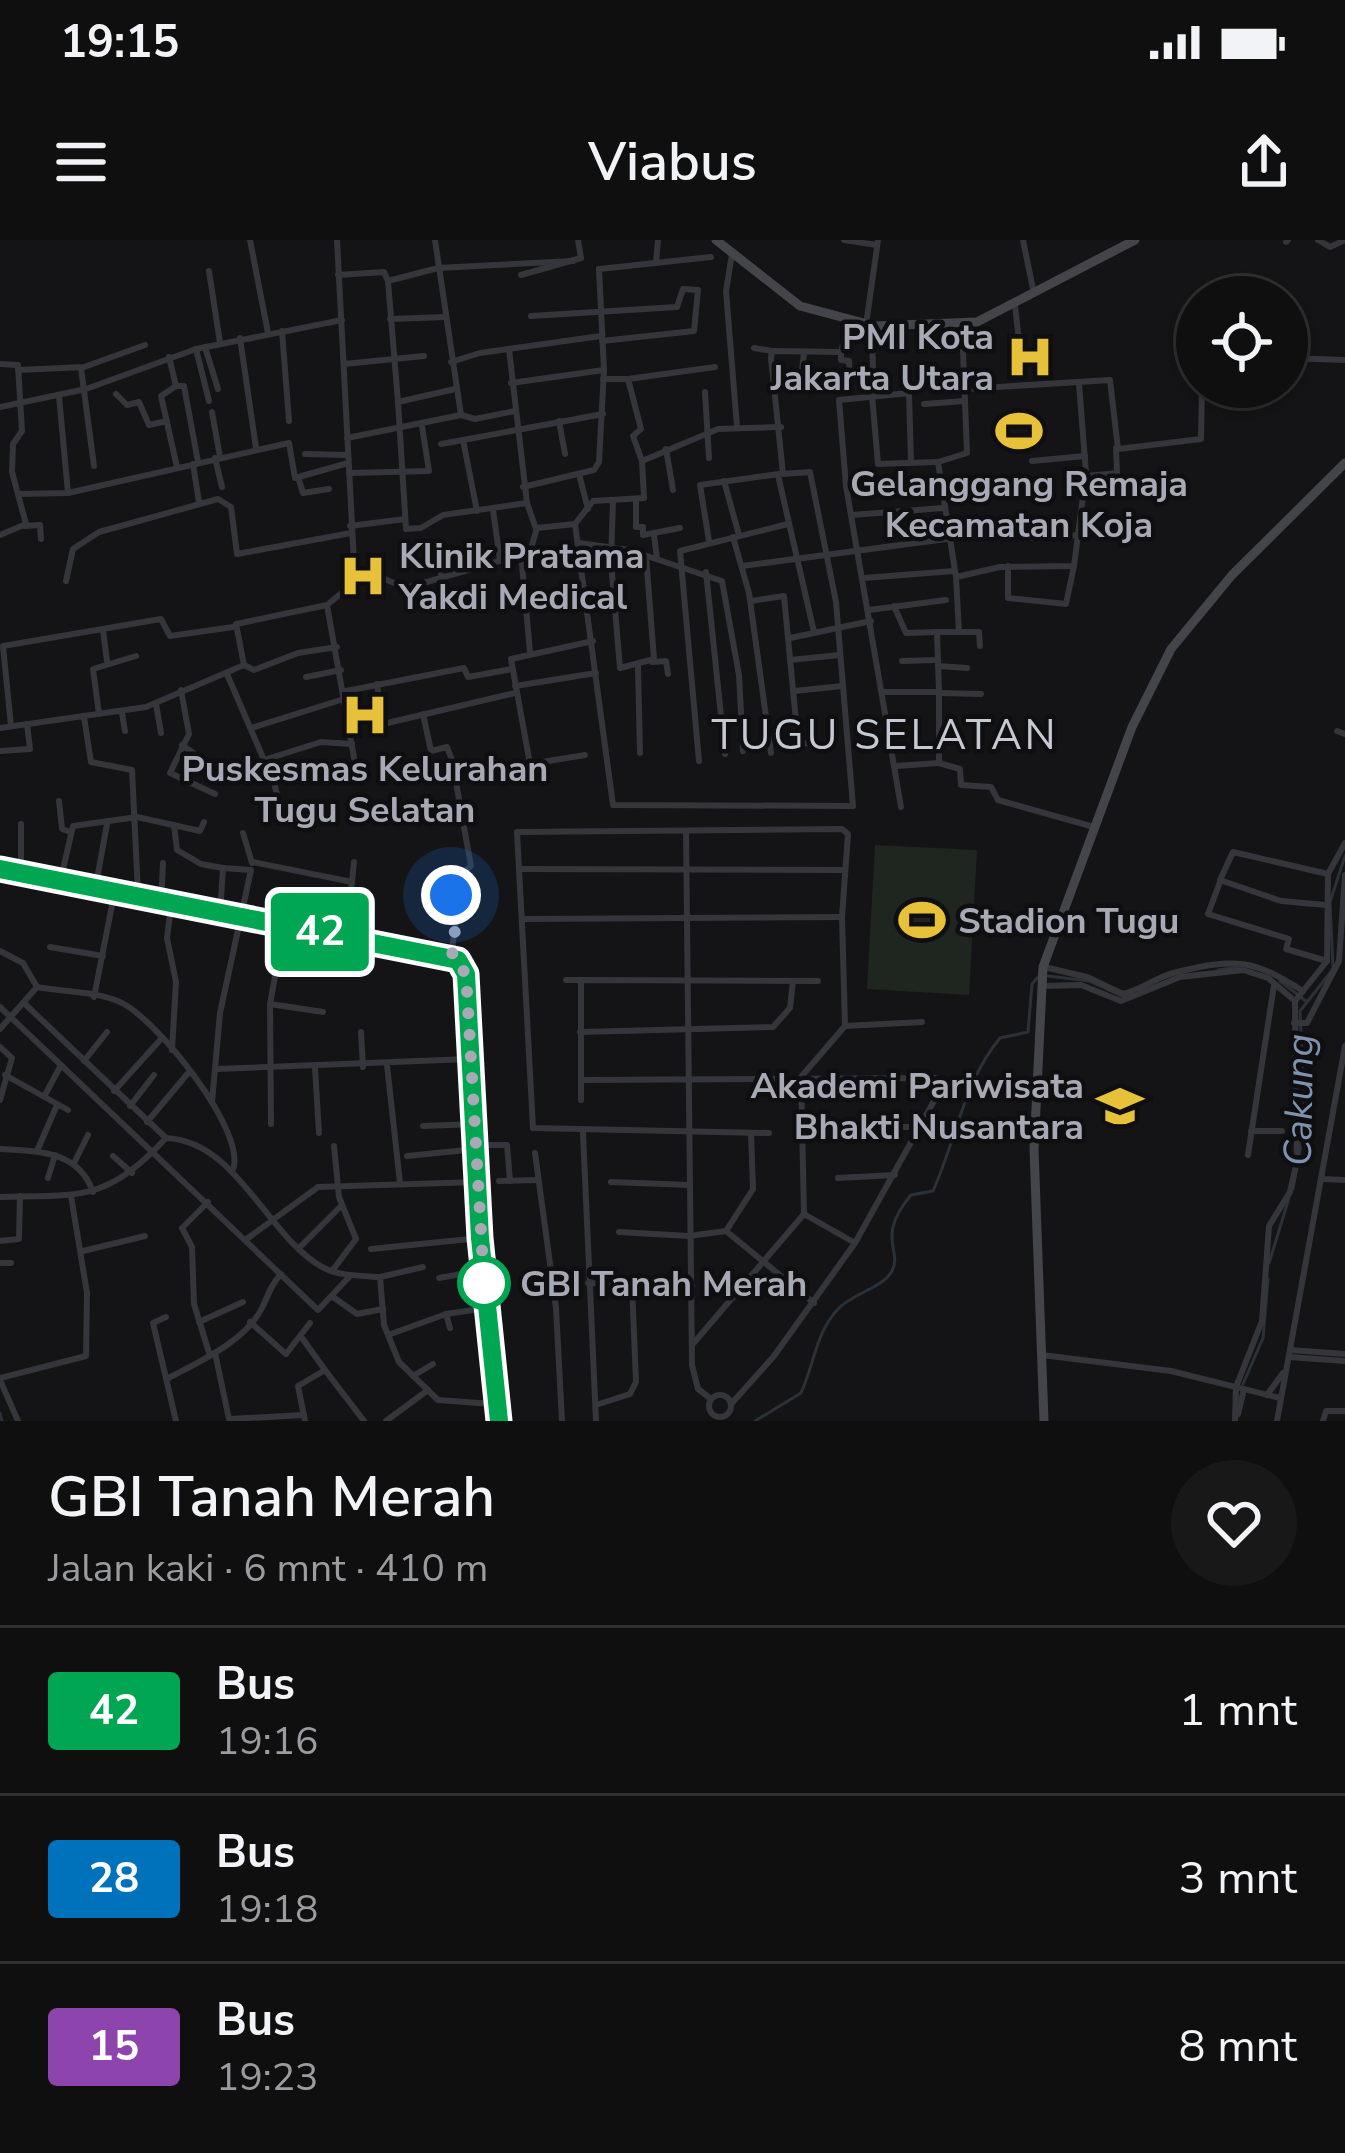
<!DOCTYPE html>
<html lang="id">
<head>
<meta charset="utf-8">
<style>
	:root { --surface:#0f0f10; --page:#181819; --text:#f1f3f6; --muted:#9b9c9f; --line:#2f2f30 }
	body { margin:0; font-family:"Nunito Sans",sans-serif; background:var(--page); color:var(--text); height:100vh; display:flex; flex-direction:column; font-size:45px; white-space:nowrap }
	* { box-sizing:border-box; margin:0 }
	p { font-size:39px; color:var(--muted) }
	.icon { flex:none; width:66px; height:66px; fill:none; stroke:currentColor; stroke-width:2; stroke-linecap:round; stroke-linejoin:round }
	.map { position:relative; height:1181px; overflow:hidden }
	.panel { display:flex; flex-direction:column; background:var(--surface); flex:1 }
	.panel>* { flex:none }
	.badge { padding:0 24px; border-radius:9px; font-size:42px; line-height:78px }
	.buttons { position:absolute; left:1176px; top:36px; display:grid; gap:24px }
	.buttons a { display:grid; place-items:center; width:132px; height:132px; border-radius:50%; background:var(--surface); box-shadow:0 3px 9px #0004,0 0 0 3px var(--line); font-size:60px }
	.you { position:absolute; width:60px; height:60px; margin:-30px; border:9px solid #fff; border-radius:50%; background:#1a73e8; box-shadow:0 0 0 18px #1a73e833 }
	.map>.badge { position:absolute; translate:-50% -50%; box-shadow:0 0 0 6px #fff }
	.round { display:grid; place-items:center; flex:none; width:126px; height:126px; border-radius:63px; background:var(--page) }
	.headline { display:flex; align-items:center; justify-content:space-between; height:204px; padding:0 48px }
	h1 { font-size:57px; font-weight:600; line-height:90px }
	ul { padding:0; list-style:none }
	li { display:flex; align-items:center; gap:36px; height:168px; padding:0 48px; border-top:3px solid var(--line) }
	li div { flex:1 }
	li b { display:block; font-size:45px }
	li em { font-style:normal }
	li .badge { min-width:132px; font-weight:700; text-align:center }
	.status { display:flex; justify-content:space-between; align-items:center; height:84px; padding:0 60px; background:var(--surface); direction:ltr }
	.status svg { height:33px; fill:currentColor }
	header { display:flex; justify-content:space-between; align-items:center; height:156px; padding:0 48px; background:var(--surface); font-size:54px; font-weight:600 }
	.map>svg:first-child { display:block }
</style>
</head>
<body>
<div class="status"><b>19:15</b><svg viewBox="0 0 49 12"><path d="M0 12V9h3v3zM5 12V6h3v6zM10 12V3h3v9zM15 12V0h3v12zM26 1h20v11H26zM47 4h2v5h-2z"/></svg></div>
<header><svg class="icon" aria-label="menu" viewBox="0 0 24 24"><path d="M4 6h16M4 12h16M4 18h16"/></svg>Viabus<svg class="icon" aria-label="share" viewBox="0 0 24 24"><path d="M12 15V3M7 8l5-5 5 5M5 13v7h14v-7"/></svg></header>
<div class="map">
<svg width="1345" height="1181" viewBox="0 0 1345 1181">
	<rect width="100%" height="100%" fill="#141416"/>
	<!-- green -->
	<polygon fill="#1f2620" points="875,605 977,610 969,755 867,749"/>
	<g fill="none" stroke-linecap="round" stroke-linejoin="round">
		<!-- stream -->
		<g stroke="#2b3139" stroke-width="3">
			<polyline points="1218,730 1238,727"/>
			<polyline points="1048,736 1089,741 1124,757"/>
			<polyline points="1280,741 1307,762"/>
			<polyline points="1293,949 1305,881 1300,771 1333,729 1330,662 1345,616"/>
			<polyline points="1269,1023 1289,958"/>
			<polyline points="1243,1144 1263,1098 1268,1039"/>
			<polyline points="0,1173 2,1181"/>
			<path d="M755 1181 801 1153C814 1125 816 1091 839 1068 852 1054 884 1047 892 1031 903 1010 875 998 911 955L933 951C956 900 964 841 1000 798L1028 792 1032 744 1038 737"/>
		</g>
		<!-- street -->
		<g stroke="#35363b" stroke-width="6">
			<polyline points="250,0 268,93"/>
			<polyline points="337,0 355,342"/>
			<polyline points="435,0 461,175"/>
			<polyline points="578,0 581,18"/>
			<polyline points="844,0 877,5"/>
			<polyline points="1023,0 1034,54"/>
			<polyline points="1318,0 1330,7 1345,0"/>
			<polyline points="1286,2 1288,0"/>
			<polyline points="732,14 726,51 737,187"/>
			<polyline points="656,23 658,0"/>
			<polyline points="599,29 711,17"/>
			<polyline points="209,31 220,103"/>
			<polyline points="338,35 384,32 388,41 438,28 573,21"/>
			<polyline points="521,35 581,18"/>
			<polyline points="388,41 398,162"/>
			<polyline points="1015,66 1020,109"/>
			<polyline points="531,76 677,67 683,49 698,50 694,91 602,101"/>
			<polyline points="390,79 445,77"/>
			<polyline points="866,85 878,0"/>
			<polyline points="962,85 967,213 938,222 956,337 1000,327 1074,326 1086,233 1079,144"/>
			<polyline points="872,86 873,136"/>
			<polyline points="282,91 289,181"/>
			<polyline points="240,98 256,208"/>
			<polyline points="205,107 218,149"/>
			<polyline points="754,108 772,111"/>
			<polyline points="196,109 209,161"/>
			<polyline points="841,112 841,120 849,121 850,138"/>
			<polyline points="169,117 176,146 184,146 198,222"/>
			<polyline points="1287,118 1345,120"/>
			<polyline points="451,122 480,113 601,96"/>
			<polyline points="0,124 18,125 22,191 13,204 12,232 26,284 0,295"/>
			<polyline points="344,124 424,116"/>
			<polyline points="81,128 94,226"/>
			<polyline points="18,130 84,127 145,105"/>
			<polyline points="603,139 628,139 641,189 633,196 642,221"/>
			<polyline points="628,139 715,127"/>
			<polyline points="801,139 804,113"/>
			<polyline points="511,143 604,130"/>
			<polyline points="176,146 161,156 177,227"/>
			<polyline points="455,149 398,162 406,289 421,288 443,275 527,263 509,109"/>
			<polyline points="966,149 1110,140 1118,209 1201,199 1202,147"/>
			<polyline points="705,152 709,218"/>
			<polyline points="116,154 127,165 139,162 149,185 167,181"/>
			<polyline points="872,155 878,224 937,222"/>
			<polyline points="59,156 68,253"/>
			<polyline points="924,164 965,161"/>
			<polyline points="0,167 86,149 196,109 342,80"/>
			<polyline points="212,172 220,217"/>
			<polyline points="461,175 475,179 515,171"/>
			<polyline points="559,181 565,214"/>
			<polyline points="347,198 461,175"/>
			<polyline points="441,204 463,200"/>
			<polyline points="666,209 673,250"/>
			<polyline points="305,214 348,215"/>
			<polyline points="215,218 222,247"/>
			<polyline points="1032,221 1085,216"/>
			<polyline points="193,224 199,262"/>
			<polyline points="349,233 429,231 422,186"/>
			<polyline points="579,234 588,269"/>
			<polyline points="778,235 814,392"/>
			<polyline points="1086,236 1117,233 1116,208"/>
			<polyline points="298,237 303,253 329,249"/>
			<polyline points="724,241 739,295"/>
			<polyline points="846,246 938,238"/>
			<polyline points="523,247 594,230 599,222 604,130 599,29"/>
			<polyline points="19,254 68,253 289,203 295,238 348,223"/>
			<polyline points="636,259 636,287 643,287 643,295 680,288"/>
			<polyline points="613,260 611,322 620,428 654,419 646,316"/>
			<polyline points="527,263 536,289"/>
			<polyline points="493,270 500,320"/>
			<polyline points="477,271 463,200 603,174"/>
			<polyline points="852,275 943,268"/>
			<polyline points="575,284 613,565 853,566 836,362 810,232 783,234 771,118 772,111 841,112 849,83"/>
			<polyline points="25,286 40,285 41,299"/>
			<polyline points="350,286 405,279"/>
			<polyline points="654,295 657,318"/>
			<polyline points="733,297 749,353 771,513"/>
			<polyline points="1029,298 1079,295"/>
			<polyline points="709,301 700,245 779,234"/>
			<polyline points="579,303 629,310 722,341 739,435 743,511"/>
			<polyline points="521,314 530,412"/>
			<polyline points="742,326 946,299"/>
			<polyline points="1008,326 1008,358 1066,364 1074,326"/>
			<polyline points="706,332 725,514"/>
			<polyline points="441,335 446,370"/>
			<polyline points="864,338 954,331"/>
			<polyline points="66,341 73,309 99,292 218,259 231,267 237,314 351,293"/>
			<polyline points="751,361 784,356 798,502 812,504"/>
			<polyline points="327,365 354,518"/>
			<polyline points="894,366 906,393 937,392"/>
			<polyline points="869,370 946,360"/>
			<polyline points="103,390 107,421"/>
			<polyline points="959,392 979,392 980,406"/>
			<polyline points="790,398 871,381"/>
			<polyline points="790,420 840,415"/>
			<polyline points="902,421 937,420"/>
			<polyline points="652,422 666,421 668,434"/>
			<polyline points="244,425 236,384 327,365 355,342 382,338 406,348 530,312 537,288 575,284 593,261 644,258 642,221 718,189 781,187"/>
			<polyline points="244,425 254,430 298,413 337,407"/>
			<polyline points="938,426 967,428"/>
			<polyline points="638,427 640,513"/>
			<polyline points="227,434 264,520 321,502 352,504"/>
			<polyline points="306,437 341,430"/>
			<polyline points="377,444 383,484 515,453"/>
			<polyline points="515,446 596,433"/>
			<polyline points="181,450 189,494 170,533 215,554"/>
			<polyline points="346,451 464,428 468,437 512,429"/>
			<polyline points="794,451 842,446"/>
			<polyline points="883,452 939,452 937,392 959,392 956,337"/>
			<polyline points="939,453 981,454"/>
			<polyline points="156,464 161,493"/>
			<polyline points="122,473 125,491"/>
			<polyline points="99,474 93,429 136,416"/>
			<polyline points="423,474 431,511 447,507 452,520 471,626 459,636 448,667 457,673 451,716"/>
			<polyline points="84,477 91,522 132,530 138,653"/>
			<polyline points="11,486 3,406 161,379 170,396 233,387"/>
			<polyline points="0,488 146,467 244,425"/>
			<polyline points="251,488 347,458"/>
			<polyline points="1337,491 1345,494"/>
			<polyline points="182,505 233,541"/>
			<polyline points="0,511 30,509 27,484"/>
			<polyline points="585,515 530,524 511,419 593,401"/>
			<polyline points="269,519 278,560"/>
			<polyline points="699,521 680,311 788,284"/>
			<polyline points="939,523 960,529 961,545 991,547 998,560 1094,587"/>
			<polyline points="896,526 939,523 939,452"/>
			<polyline points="59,561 62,589 68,591"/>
			<polyline points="901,567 846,246 839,160 909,153 911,223"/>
			<polyline points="21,584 21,630"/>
			<polyline points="174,585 177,610 201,624 223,628 220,674"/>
			<polyline points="686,592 692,1125 698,1149 711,1159"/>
			<polyline points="243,593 252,623"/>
			<polyline points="253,622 352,642 344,697"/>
			<polyline points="0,629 458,720 466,734 480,998 499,1181"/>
			<polyline points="520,629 844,630"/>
			<polyline points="61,638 73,586 137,577 200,591 204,582"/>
			<polyline points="352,642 354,622"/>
			<polyline points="1220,642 1208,674 1289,699 1286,709 1327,721"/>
			<polyline points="96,645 107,584"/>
			<polyline points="161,663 163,623"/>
			<polyline points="1326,665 1281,661 1220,640 1233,612 1328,634"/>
			<polyline points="171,666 167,698 176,742 172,810"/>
			<polyline points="525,679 842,677"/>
			<polyline points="50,707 103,716"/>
			<polyline points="0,711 23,723 37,747"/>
			<path d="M1044 727 1087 737 1123 754C1143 749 1158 736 1177 732 1237 718 1252 719 1303 751"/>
			<polyline points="566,740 581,740"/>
			<polyline points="1043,746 1081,745 1121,761 1180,737 1243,730 1268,738 1295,761"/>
			<path d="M37 747C63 752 96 751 120 762 155 777 251 895 232 932"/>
			<polyline points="94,757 115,650"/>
			<polyline points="25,764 166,898"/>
			<polyline points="270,764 323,772"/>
			<polyline points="0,767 318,1070 350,1036"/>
			<polyline points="1294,783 1307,783 1339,721 1345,635"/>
			<polyline points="845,786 922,782"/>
			<polyline points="0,789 37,747"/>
			<polyline points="361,792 363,827"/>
			<polyline points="580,792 773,787 790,768 793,741"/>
			<polyline points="0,807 12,818 0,860"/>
			<polyline points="84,821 107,792"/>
			<polyline points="387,825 400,943"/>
			<polyline points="315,828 319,893"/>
			<polyline points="216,829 469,819"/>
			<polyline points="5,835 68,870"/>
			<polyline points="581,840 936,838 944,843 855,1003 774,1116 732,1163"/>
			<polyline points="114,851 161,799"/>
			<polyline points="45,855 60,827"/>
			<polyline points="581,860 581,740 818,741"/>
			<polyline points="212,862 220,773 251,630 223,628"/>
			<polyline points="130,866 154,835"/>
			<polyline points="147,882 189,832"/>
			<polyline points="271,884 270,764 284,687"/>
			<polyline points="423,886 475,884"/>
			<polyline points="834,887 924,887"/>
			<polyline points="1251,891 1282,891"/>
			<polyline points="583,893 596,1181"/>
			<polyline points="475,905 507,905 510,941"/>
			<path d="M0 909C39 911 79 911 93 952"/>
			<polyline points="37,911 57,865"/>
			<polyline points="535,913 556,1068 562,1181"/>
			<polyline points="1248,915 1274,745"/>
			<polyline points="113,916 132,933"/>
			<polyline points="407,916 476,909"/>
			<polyline points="74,923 88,895"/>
			<polyline points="48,938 55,915"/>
			<polyline points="838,938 895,935"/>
			<polyline points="1323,939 1345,940"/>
			<polyline points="499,941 538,940"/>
			<polyline points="611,942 690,945"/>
			<path d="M0 957C82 955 106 962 166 898 238 901 267 998 324 1028 340 1036 363 1036 380 1037L384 1085 399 1122 438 1160 492 1164"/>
			<polyline points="208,962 182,988 192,1007 194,1064 210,1116"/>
			<polyline points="804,974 855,1003"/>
			<polyline points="726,991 814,1063"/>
			<polyline points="619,992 689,996 726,991 753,949 751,893"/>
			<polyline points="248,998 318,947 477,942"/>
			<polyline points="0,1001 19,999 20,956"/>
			<polyline points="299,1008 341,966"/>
			<polyline points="371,1009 480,998"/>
			<polyline points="83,1011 145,996"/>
			<polyline points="0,1023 11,1023"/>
			<polyline points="332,1031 356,999 339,957 334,906"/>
			<polyline points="380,1037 423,1027"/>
			<polyline points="439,1038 483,1030"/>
			<polyline points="588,1043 692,1046"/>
			<polyline points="333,1057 357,1074 383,1069"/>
			<polyline points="446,1074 487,1068"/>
			<polyline points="166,1077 153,1083 176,1181"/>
			<polyline points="199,1082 243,1062"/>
			<polyline points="250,1082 286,1114 310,1083"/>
			<polyline points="388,1095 446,1074 450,1088"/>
			<polyline points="302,1098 325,1130"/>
			<polyline points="692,1105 804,974 801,837 845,786 842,677 848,594 842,589 517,592 533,888 769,893"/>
			<polyline points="1290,1110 1345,1114"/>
			<polyline points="215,1113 229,1179 304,1175"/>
			<polyline points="1042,1115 1171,1131 1280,1158"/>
			<polyline points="1289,1117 1345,1121"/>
			<polyline points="413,1136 433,1124"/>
			<polyline points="0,1138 86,1116 87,1053 71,956"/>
			<path d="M167 1139C198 1122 245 1102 262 1068 269 1054 270 1046 281 1034"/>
			<polyline points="0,1140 18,1181"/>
			<circle cx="720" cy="1166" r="11"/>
			<polyline points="1267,1155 1283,1133"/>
			<polyline points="596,1165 630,1154 636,1142 632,1045"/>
			<polyline points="1238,1174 1244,1149"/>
			<polyline points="305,1181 298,1146 325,1130 364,1181"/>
			<polyline points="386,1181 428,1150"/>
			<polyline points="1235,1181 1236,1147 1262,1081 1269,986 1290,952 1297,921 1295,761 1327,721 1328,634 1345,603"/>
			<polyline points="1277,1181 1345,806"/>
			<polyline points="1323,1181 1326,1171 1345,1171"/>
		</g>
		<!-- secondary -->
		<g stroke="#44454b" stroke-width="9">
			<polyline points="716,0 800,66 875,86 977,82 1135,0"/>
			<polyline points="1044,1181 1034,909 1043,727 1132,487 1171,409 1232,335 1345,223"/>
		</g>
	</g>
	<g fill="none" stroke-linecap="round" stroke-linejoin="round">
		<defs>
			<polyline id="line" points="0,629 458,720 466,734 480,998 499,1181"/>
		</defs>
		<!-- line casing -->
		<use href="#line" stroke="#fff" stroke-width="27"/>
		<!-- line -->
		<use href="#line" stroke="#00a651" stroke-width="18"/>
		<!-- walk -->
		<polyline stroke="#a7aab5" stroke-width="12" stroke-dasharray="0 21.6" points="451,655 448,668 457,672 452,716 466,734 484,1043"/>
	</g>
	<!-- icons -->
	<defs>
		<symbol id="hospital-bare" viewBox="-9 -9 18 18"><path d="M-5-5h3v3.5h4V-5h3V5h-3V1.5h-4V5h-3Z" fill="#e8c13a" stroke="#0f0f11" stroke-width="2.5" paint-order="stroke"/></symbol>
		<symbol id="stadium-bare" viewBox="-9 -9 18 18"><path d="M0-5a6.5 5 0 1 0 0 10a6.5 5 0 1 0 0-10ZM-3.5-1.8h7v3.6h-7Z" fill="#e8c13a" stroke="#0f0f11" stroke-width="2.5" paint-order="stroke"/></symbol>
		<symbol id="university-bare" viewBox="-9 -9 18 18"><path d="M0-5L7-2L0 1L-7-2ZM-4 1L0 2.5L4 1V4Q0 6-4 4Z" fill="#e8c13a" stroke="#0f0f11" stroke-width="2.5" paint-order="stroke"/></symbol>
	</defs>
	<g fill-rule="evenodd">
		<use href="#hospital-bare" x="997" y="84" width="66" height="66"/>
		<use href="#stadium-bare" x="986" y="158" width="66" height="66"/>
		<use href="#hospital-bare" x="330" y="303" width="66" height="66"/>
		<use href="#hospital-bare" x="332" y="442" width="66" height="66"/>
		<use href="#stadium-bare" x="889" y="647" width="66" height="66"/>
		<use href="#university-bare" x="1087" y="833" width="66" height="66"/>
	</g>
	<!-- markers -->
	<circle fill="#fff" stroke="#00a651" stroke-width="6" cx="484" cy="1043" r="24"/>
	<g text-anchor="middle" stroke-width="9" stroke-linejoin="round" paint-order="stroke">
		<!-- poi labels -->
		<g font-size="36" font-weight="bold" fill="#a7aab5" stroke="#0f0f11" text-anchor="end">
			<text x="994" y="109">PMI Kota<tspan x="994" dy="41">Jakarta Utara</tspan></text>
			<text x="1019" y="256" text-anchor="middle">Gelanggang Remaja<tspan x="1019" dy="41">Kecamatan Koja</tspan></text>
			<text x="399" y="328" text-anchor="start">Klinik Pratama<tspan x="399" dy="41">Yakdi Medical</tspan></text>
			<text x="365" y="541" text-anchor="middle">Puskesmas Kelurahan<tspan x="365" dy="41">Tugu Selatan</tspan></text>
			<text x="958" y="693" text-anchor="start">Stadion Tugu</text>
			<text x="1084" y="858">Akademi Pariwisata<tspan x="1084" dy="41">Bhakti Nusantara</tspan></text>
		</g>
		<!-- stop labels -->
		<g font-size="36" font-weight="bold" fill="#a7aab5" stroke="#0f0f11" text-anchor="start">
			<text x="520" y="1056">GBI Tanah Merah</text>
		</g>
		<!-- water labels -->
		<g font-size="39" font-style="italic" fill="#7f93af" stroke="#0f0f11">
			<text transform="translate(1298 860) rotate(-89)" y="14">Cakung</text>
		</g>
		<!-- quarter labels -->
		<g font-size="42" letter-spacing="3" fill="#c7c9d2" stroke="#0f0f11">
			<text x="885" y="509">TUGU SELATAN</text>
		</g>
	</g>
</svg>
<div class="buttons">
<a><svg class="icon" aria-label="locate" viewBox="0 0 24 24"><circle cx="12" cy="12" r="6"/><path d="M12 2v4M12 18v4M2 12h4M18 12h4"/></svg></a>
</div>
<div class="you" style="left:451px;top:655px"></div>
<b class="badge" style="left:320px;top:692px;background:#00a651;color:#fff">42</b>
</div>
<section class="panel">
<div class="headline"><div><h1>GBI Tanah Merah</h1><p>Jalan kaki · 6 mnt · 410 m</p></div><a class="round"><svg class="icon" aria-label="heart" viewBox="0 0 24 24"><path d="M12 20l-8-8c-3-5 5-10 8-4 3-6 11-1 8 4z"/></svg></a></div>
<ul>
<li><span class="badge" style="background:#00a651;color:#fff">42</span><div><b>Bus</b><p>19:16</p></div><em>1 mnt</em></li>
<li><span class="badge" style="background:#0072bc;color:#fff">28</span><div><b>Bus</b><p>19:18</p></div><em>3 mnt</em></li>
<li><span class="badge" style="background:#8e44ad;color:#fff">15</span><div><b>Bus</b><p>19:23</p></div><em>8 mnt</em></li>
</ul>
</section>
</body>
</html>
